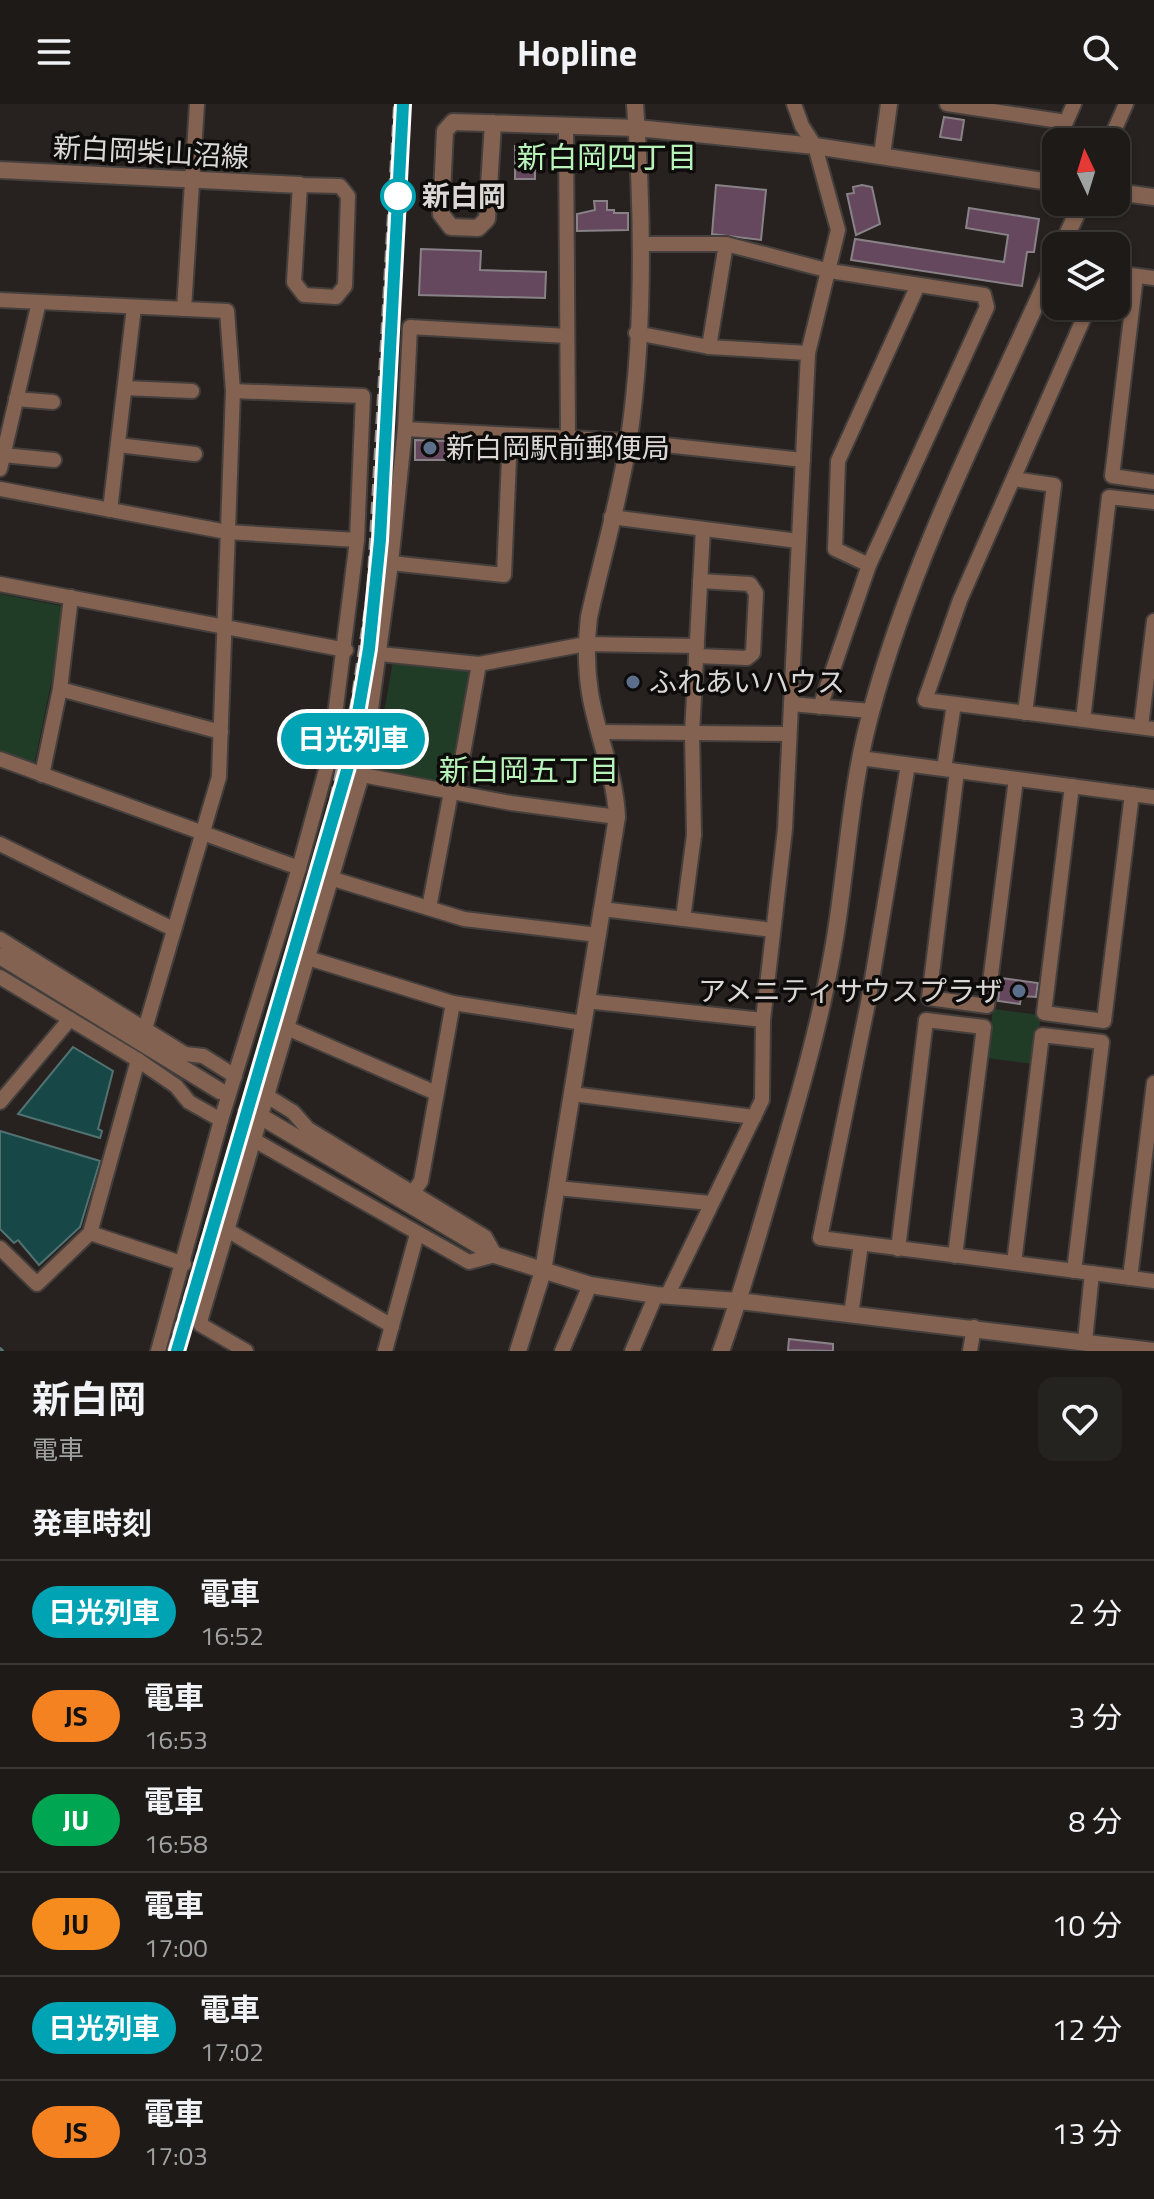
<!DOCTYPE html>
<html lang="ja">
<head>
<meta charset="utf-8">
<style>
	:root { --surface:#1d1a17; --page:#252320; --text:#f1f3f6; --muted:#a0a1a1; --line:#3b3836 }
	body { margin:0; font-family:"Titillium Web","Noto Sans JP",sans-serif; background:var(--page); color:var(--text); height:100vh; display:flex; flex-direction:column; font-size:30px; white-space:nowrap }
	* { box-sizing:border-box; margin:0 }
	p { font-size:26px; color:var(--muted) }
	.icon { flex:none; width:44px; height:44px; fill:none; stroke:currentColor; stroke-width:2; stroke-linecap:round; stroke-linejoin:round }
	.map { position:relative; height:1247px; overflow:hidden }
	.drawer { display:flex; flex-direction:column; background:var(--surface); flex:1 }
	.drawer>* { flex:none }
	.badge { padding:0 16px; border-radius:26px; font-size:28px; line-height:52px }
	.needle { width:52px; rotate:356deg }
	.buttons { position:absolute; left:1042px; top:24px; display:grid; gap:16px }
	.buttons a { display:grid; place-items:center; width:88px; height:88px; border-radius:16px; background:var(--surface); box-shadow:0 2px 6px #0004,0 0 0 2px var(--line); font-size:40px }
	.map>.badge { position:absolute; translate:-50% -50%; box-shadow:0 0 0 4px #fff }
	h2 { padding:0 32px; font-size:30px; line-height:72px }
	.round { display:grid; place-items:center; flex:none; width:84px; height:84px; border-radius:16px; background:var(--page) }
	.overview { display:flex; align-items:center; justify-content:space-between; height:136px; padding:0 32px }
	h1 { font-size:38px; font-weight:700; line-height:60px }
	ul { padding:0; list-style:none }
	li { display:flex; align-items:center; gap:24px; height:104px; padding:0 32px; border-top:2px solid var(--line) }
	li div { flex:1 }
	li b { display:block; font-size:30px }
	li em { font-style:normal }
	li .badge { min-width:88px; font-weight:700; text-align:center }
	header { display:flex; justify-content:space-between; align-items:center; height:104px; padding:0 32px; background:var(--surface); font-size:36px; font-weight:700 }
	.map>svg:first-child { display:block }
</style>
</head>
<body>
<header><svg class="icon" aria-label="menu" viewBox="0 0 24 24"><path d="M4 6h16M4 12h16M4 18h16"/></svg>Hopline<svg class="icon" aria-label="search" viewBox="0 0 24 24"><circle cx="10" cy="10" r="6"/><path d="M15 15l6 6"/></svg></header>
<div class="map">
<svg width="1154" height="1247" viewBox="0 0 1154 1247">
	<rect width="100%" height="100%" fill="#27221f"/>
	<!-- green -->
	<g fill="#213c26">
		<polygon points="0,490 67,503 34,661 0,648"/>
		<polygon points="393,557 473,566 453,683 374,666"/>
		<polygon points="993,905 1041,911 1034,960 987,954"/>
	</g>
	<!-- water -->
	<g fill="#174747" stroke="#527272" stroke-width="2">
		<polygon points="73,943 113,967 98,1025 102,1027 100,1034 18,1010"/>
		<polygon points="0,1027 100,1057 80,1123 39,1161 18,1136 14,1139 0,1125"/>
	</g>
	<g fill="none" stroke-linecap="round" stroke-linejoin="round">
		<!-- stream -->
		<polyline stroke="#527272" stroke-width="4" points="0,1245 2,1247"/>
	</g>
	<!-- building -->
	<g fill="#65485e" stroke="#888287" stroke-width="2">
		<polygon points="944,13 964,16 961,36 940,33"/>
		<rect x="515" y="42" width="20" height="33"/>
		<polygon points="716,81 766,86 761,136 712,130"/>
		<polygon points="862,81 872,83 880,120 856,131 847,90 854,89 853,83"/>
		<polygon points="594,97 607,97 607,106 614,106 614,109 628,109 628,126 577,127 577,110 595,106"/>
		<polygon points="969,104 1039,115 1034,148 1027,148 1022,182 851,156 855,135 1004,158 1008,131 966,124"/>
		<polygon points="421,145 481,147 480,166 546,168 545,194 419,191"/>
		<polygon points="415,336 445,337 445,356 415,356"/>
		<polygon points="1001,874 1038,879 1036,893 1021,892 1020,900 998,897"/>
		<polygon points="789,1235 833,1240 833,1247 788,1246"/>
	</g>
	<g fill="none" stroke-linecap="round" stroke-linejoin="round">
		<!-- tertiary-tunnel -->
		<polyline stroke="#423d3a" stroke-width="16" stroke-dasharray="16 8" stroke-linecap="butt" points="220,987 265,1015"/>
		<defs>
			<g id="minor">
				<polyline points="947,0 1066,18 1074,0"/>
				<polyline points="566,22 568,334"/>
				<polyline points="1109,38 1126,0"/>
				<polygon points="300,81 340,82 348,92 345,182 336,193 304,191 294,178"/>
				<polyline points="640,140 726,140 830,167 984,191 987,203 869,461"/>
				<polyline points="1116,169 1154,174"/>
				<polyline points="1136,172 1112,372 1154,378"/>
				<polyline points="0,196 227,207 233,287 219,673 145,925"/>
				<polyline points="1089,202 960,496 925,596 1154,625"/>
				<polyline points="184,205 197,0"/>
				<polyline points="636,229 709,243 808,249"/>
				<polyline points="709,243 726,140"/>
				<polyline points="125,284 192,287"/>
				<polyline points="16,295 53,298"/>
				<polyline points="405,325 628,337 803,356"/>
				<polyline points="118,341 195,350"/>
				<polyline points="3,351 54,356"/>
				<polyline points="0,365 39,198"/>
				<polyline points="1014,375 1054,381 1025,609"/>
				<polyline points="0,385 227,428 357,436"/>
				<polyline points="110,406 134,203"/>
				<polyline points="611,413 798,437"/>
				<polyline points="391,459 504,471 510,331"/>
				<polyline points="0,480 346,546"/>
				<polyline points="380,550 479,560 586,540 697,542"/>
				<polyline points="696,552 747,554 753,549 756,489 750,480 700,477"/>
				<polyline points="60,585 221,628"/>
				<polyline points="791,600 871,607"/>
				<polyline points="820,603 869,461 835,445 838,357 918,181"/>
				<polyline points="1083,616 1109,393 1154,398"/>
				<polyline points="1141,623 1154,517"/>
				<polyline points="601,628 789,630"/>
				<polyline points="294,645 330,651"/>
				<polyline points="860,654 1154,693"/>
				<polyline points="0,655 299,764"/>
				<polyline points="908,661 868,899 820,1134 1154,1177"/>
				<polyline points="944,665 954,600"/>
				<polyline points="957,667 929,894 987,902 1016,675"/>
				<polyline points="42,671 60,585 71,493"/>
				<polyline points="362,671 511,699 617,713"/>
				<polyline points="1072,682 1044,909 1104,917 1132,690"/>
				<polyline points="456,689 479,560"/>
				<polyline points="0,740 173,825"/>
				<polyline points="330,774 464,815 598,831"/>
				<polyline points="429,804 451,688"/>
				<polyline points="602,805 773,826"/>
				<polyline points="683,815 694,731 692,629 703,425"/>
				<polyline points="0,835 185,950 203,952 235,972"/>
				<polyline points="308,854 453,899 583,919"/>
				<polyline points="0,873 138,956 176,982 189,998 221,1016"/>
				<polyline points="586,897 763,916"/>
				<polyline points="287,924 436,989"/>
				<polyline points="572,990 754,1013"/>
				<polyline points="0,998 70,915"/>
				<polyline points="254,1036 469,1158 495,1151 485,1133 308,1025 293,1008 267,992"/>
				<polyline points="557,1084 710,1099"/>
				<polyline points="412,1090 421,1077 453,899"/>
				<polyline points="227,1126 392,1222"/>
				<polyline points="90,1129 184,1160"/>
				<polyline points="0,1144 37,1180 90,1129 138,956"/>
				<polyline points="898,1145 926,916 984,923 955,1152"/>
				<polyline points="1014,1159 1042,931 1102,938 1074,1167"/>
				<polyline points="1130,1174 1154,979"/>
				<polyline points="667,1192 762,996 763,916 785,725 808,249 838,126 815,42 802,22 794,0"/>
				<polyline points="851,1211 861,1140"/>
				<polyline points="1085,1237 1092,1169"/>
				<polyline points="158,1247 221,1016 299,764 330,651 357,436 363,292 233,287"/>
				<polyline points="246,1247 201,1221 201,1214 362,671 391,459 405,325 410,223 567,232"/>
				<polyline points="385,1247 417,1130"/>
				<polyline points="562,1247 590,1181"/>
				<polyline points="632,1247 656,1191"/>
				<polyline points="970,1247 974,1223"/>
			</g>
			<g id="tertiary">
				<polyline points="493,19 487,115 478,124 451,123 441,110 445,27 453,18 637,24 815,42 1056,79"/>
				<polyline points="882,51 889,0"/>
				<polyline points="0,66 300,81"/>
				<polyline points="1116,88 1154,93"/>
				<polyline points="1062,142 1082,98"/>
				<polyline points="0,852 220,987"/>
				<polyline points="265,1015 495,1151 590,1181 656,1191 739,1197 1154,1247"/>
				<path d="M518 1247 543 1167 617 713C615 669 597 632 590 589 586 564 586 538 589 513 602 454 620 394 629 334 645 225 643 110 635 0"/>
				<path d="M721 1247C743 1186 760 1125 778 1063 800 989 821 916 834 840 847 763 850 684 871 608 913 451 990 304 1056 156"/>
			</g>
		</defs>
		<!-- minor casing -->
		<use href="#minor" stroke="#443f3c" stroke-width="18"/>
		<!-- tertiary casing -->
		<use href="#tertiary" stroke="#443f3c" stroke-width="20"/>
		<!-- minor -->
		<use href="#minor" stroke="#836251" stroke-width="14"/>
		<!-- tertiary -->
		<use href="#tertiary" stroke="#836251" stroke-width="16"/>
		<!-- rail -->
		<polyline stroke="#938f8c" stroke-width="4" stroke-dasharray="12 6" stroke-linecap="butt" points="169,1247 323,732 352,599 368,490 395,0"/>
	</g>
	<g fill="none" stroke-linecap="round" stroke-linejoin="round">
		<defs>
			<polyline id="line" points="177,1247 350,656 369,545 380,436 403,0"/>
		</defs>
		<!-- line casing -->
		<use href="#line" stroke="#fff" stroke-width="18"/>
		<!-- line -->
		<use href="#line" stroke="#00a3b4" stroke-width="12"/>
	</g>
	<!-- markers -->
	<circle fill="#fff" stroke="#00a3b4" stroke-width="4" cx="398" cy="92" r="16"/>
	<g fill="#5c6f8a" stroke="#0e0c0b" stroke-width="3">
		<circle cx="430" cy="344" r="8"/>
		<circle cx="633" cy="578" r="8"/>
		<circle cx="1019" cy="887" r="8"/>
	</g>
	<g text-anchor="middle" stroke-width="7" stroke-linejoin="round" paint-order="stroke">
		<!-- street labels -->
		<g font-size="28" fill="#dad7d5" stroke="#0e0c0b">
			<text transform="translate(151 48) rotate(3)" y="10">新白岡柴山沼線</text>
		</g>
		<!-- stop labels -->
		<g font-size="28" font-weight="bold" fill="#dad7d5" stroke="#0e0c0b" text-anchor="start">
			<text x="422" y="102">新白岡</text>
		</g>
		<!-- poi labels -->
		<g font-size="28" fill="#dad7d5" stroke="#0e0c0b" text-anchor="start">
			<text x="446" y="354">新白岡駅前郵便局</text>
			<text x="649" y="588">ふれあいハウス</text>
			<text x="1003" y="897" text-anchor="end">アメニティサウスプラザ</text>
		</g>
		<!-- neighbourhood labels -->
		<g font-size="30" fill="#b7f3b8" stroke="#0e0c0b">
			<text x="607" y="64">新白岡四丁目</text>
			<text x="529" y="677">新白岡五丁目</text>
		</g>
	</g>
</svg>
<div class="buttons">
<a><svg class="needle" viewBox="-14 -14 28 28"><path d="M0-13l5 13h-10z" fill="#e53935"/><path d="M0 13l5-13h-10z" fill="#a0a1a1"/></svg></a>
<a><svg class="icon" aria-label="layers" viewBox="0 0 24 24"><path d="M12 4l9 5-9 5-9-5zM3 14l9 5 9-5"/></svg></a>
</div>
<b class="badge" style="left:353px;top:635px;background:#00a3b4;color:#fff">日光列車</b>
</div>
<section class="drawer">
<div class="overview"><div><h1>新白岡</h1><p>電車</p></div><a class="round"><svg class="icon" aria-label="heart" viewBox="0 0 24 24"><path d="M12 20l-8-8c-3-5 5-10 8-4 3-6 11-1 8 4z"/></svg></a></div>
<h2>発車時刻</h2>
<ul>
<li><span class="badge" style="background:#00a3b4;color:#fff">日光列車</span><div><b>電車</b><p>16:52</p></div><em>2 分</em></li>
<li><span class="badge" style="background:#f58220;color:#111">JS</span><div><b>電車</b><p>16:53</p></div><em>3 分</em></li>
<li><span class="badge" style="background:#00a651;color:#fff">JU</span><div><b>電車</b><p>16:58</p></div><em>8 分</em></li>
<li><span class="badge" style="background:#f68b1e;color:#111">JU</span><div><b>電車</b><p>17:00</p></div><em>10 分</em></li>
<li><span class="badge" style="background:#00a3b4;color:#fff">日光列車</span><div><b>電車</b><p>17:02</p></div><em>12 分</em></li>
<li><span class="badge" style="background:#f58220;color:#111">JS</span><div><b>電車</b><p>17:03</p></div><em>13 分</em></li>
</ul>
</section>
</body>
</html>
